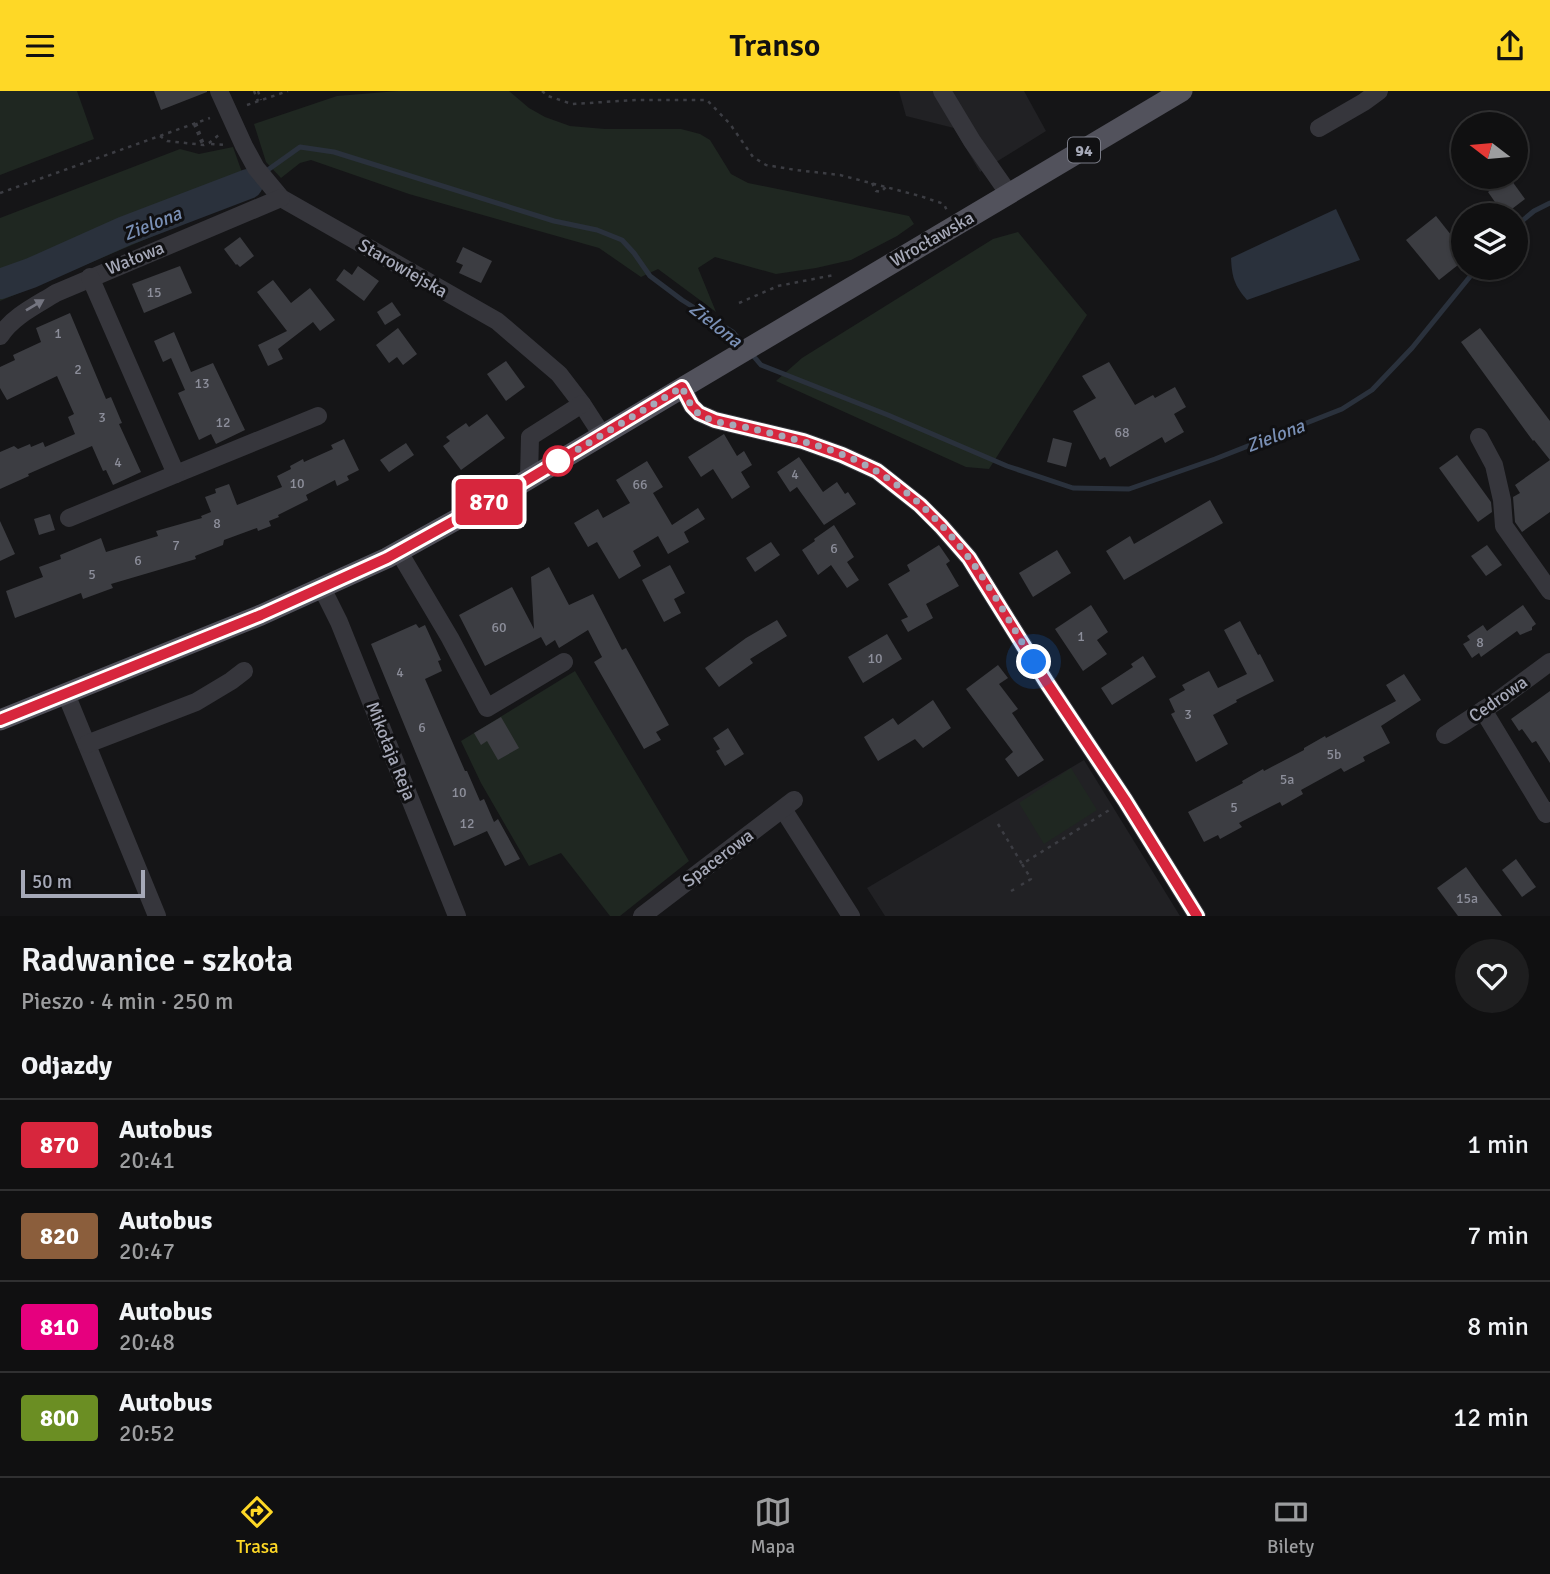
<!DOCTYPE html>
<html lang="pl">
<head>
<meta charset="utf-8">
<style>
	:root { --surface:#101011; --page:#1e1e1f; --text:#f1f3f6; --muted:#9c9d9f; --line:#303031; --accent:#fed826 }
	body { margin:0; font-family:Signika,sans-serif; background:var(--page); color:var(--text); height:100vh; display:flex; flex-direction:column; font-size:26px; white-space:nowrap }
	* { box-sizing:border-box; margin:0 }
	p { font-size:23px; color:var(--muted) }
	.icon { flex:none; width:38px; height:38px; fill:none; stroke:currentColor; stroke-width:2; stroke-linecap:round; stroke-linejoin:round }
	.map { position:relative; height:825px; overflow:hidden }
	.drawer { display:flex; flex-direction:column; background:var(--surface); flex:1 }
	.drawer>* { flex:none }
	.badge { padding:0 14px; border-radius:5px; font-size:24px; line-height:46px }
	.needle { width:46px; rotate:286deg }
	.tools { position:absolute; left:1451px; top:21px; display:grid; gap:14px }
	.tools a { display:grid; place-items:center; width:77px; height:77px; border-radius:50%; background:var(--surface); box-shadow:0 2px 5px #0004,0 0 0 2px var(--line); font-size:35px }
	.scale { position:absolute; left:21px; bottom:18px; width:124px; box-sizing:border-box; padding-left:7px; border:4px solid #a6a9b8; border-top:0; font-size:19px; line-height:24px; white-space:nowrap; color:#a6a9b8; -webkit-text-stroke:5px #101012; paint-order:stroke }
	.you { position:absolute; width:35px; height:35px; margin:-18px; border:5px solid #fff; border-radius:50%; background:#1a73e8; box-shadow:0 0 0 10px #1a73e833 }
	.map>.badge { position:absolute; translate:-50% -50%; box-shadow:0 0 0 4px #fff }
	h2 { padding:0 21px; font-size:26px; line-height:63px }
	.round { display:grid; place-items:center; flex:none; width:74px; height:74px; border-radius:37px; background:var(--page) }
	.head { display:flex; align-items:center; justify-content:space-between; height:119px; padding:0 21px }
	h1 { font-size:33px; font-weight:600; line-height:52px }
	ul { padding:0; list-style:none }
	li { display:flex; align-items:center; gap:21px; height:91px; padding:0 21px; border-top:2px solid var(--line) }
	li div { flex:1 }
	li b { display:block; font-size:26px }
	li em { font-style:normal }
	li .badge { min-width:77px; font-weight:700; text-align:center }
	header { display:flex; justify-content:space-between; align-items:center; height:91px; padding:0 21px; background:var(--accent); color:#111; font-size:32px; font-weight:600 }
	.tabs { display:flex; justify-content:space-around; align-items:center; height:98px; border-top:2px solid var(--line); background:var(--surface); font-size:19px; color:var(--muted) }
	.tabs a { display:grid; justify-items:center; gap:4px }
	.tabs .current { color:var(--accent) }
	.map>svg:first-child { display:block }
</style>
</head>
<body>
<header><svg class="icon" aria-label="menu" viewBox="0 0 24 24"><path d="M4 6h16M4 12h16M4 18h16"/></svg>Transo<svg class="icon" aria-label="share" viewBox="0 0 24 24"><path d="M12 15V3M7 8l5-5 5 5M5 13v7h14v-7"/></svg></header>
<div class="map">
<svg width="1550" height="825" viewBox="0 0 1550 825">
	<rect width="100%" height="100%" fill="#151517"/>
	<!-- built -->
	<g fill="#212124">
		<polygon points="899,0 1024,0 1046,40 980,81 954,37 906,25"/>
		<polygon points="1084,669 1180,825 885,825 867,797"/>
	</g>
	<!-- green -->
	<g fill="#1f2721">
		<polygon points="0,0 77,0 94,48 0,84"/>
		<polygon points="398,0 509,0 529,17 545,26 570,35 605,38 681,38 700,43 710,49 731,83 748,92 909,125 914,133 897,145 851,169 816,177 776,183 715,166 698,177 716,221 658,178 641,186 599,157 409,103 311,69 300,72 281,87 266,71 254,33 337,5"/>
		<polygon points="233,56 250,104 0,210 0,127 180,58 199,63"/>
		<polygon points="1018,141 1087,224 989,378 966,376 776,290 802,267 993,148"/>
		<polygon points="575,580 689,770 620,825 610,825 561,762 529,775 481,692 461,650"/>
		<polygon points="1071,677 1097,719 1044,753 1019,712"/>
	</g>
	<!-- water -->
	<path fill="#2a313c" d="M1336 118 1360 169 1247 209C1234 194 1232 186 1231 167Z"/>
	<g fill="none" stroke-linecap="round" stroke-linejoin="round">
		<!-- stream -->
		<g stroke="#2a313c" stroke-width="5">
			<polyline points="248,93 300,56 334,61 554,130 597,139 622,149 634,162 650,185 682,209 733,241 744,254"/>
			<polyline points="1516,135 1534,120 1550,112"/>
			<polyline points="750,261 761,274 888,324 1007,375 1073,397 1129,398 1215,368 1342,318 1372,299 1412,257 1477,177"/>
		</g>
		<!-- river -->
		<polyline stroke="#2a313c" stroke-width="30" points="0,193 31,182 125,140 248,93"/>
	</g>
	<!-- building -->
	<g fill="#3c3d42">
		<polygon points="154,0 207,0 207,1 161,19"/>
		<polygon points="1509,86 1525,108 1504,124 1488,101"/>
		<polygon points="1436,125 1463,159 1463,170 1439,189 1406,149"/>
		<polygon points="240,146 254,165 240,176 237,173 236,174 224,158"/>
		<polygon points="463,156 492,170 481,192 459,182 463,174 456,171"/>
		<polygon points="180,175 192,202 144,222 132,193"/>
		<polygon points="358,175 379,190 364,210 336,189 344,178 352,184"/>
		<polygon points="273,189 291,212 310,197 335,229 320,240 313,231 278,258 283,268 268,275 258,254 287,240 257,201"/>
		<polygon points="392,211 401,224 385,234 377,221"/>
		<polygon points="70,222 106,308 111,306 122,332 119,333 141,381 113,394 106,379 103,380 92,355 28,383 29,385 0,398 0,361 14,355 18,358 30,353 31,356 43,351 45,356 75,343 68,326 74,323 57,285 7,309 0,297 0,276 15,269 13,264 41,251 36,237"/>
		<polygon points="398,237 417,263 403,274 397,266 389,272 376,254"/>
		<polygon points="1480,237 1550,330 1550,421 1522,441 1515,431 1513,406 1520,402 1515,394 1550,369 1534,349 1533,350 1461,251"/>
		<polygon points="174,241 191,281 213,272 245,339 216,353 211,343 199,349 178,302 185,299 171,267 163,271 154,250"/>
		<polygon points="506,270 525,296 506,310 487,283"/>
		<polygon points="1109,271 1135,314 1153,304 1155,307 1175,296 1186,316 1174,323 1184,341 1165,352 1162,346 1110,376 1105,366 1100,369 1073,320 1096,307 1082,285"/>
		<polygon points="487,323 505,347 461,379 443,355 450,350 446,346 466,332 469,336"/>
		<polygon points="724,343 737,365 744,360 752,374 741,381 750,396 732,408 713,378 701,386 688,366"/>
		<polygon points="1053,347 1072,352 1066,376 1047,371"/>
		<polygon points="344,348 359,379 347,385 349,389 337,395 335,389 306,404 308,409 278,424 279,426 269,430 271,435 258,440 257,437 224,449 223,454 195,465 196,468 111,493 113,497 83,508 81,502 15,527 6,500 43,486 39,476 61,468 60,464 101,447 106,461 158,445 156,440 202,427 201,425 211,421 205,406 216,402 215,398 229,393 237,414 282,396 277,385 291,378 290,375 303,368 304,371 333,358 331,354"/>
		<polygon points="406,352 414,364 389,381 380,369"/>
		<polygon points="1457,364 1491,411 1492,421 1478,431 1439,377"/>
		<polygon points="799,366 823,401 837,391 845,403 848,401 856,413 824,434 797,396 790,401 777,381"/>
		<polygon points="647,370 663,396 653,402 672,434 698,417 705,428 684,441 689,451 668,463 658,445 633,460 641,475 619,488 597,451 588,456 574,432 598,418 603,427 630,412 616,389"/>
		<polygon points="1210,409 1223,432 1124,489 1106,460 1130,445 1134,453"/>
		<polygon points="50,423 55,439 39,444 34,428"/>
		<polygon points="0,430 15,463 0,470"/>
		<polygon points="834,434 854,466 847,471 859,489 847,497 831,474 818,484 802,459 815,450 814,448"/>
		<polygon points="771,451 780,464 755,481 746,467"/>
		<polygon points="939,454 950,470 946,473 959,495 926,513 933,527 908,541 901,529 908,526 888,493 910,480 907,474"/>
		<polygon points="1487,454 1502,474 1486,485 1471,465"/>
		<polygon points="1057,459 1071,482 1033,506 1019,482"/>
		<polygon points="670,474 685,502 674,508 681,522 664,531 642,489"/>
		<polygon points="549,476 569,514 593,503 622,559 626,557 669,634 656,641 661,649 644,658 594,571 602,566 588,539 559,557 555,549 546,555 541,546 485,575 459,524 512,496 534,538 531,486"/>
		<polygon points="1091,514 1108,541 1097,549 1107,563 1083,580 1055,538"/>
		<polygon points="1523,514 1536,533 1532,536 1532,539 1520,544 1517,540 1481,566 1479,562 1472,567 1463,553 1470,549 1467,545 1483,534 1487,540"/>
		<polygon points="777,529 787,545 750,568 753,572 719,596 705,577 746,547"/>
		<polygon points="1240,530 1258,564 1260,563 1274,590 1236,609 1237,611 1213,624 1228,653 1196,671 1171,623 1175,621 1169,608 1185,599 1182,594 1209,580 1218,597 1247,583 1224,539"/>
		<polygon points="416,533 419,537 425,534 441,569 438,570 442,580 425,588 465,680 467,680 480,710 484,708 494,731 498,728 520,768 505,775 487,740 454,755 371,553"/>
		<polygon points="887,543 902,568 863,592 848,566"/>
		<polygon points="1143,565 1156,586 1112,614 1101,597 1133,576 1131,573"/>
		<polygon points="998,574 1008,587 999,593 1018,618 1012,622 1044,669 1018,686 1005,668 1013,661 966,598"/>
		<polygon points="1404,583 1421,609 1381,635 1390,652 1363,666 1365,670 1344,681 1341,677 1301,699 1303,703 1282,715 1280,711 1239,732 1242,736 1220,748 1218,744 1204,751 1188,721 1243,692 1242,690 1263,678 1264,680 1304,659 1304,657 1325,645 1326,647 1396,610 1386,594"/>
		<polygon points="1550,600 1550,672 1536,650 1532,652 1522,638 1519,640 1511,628"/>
		<polygon points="933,609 951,637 923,657 915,648 878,670 864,646 893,627 898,634"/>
		<polygon points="501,626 519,657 498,669 487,650 481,654 474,642"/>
		<polygon points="728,637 744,663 725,675 716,660 720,658 713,647"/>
		<polygon points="1516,768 1536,796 1522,806 1502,779"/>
		<polygon points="1466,776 1481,797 1502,825 1458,825 1437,797"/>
	</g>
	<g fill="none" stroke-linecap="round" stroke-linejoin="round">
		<!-- path -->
		<g stroke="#3c3d43" stroke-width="2.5" stroke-dasharray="3.5 5" stroke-linecap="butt">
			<polyline points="254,0 258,10"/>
			<polyline points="258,0 261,9"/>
			<polyline points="542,0 548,5 572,13 636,9 707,9 730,33 753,66 766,74 796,79 840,84 920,105 944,113 947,120"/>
			<polyline points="247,14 288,0"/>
			<polyline points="196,32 204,54"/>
			<polyline points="194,33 202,53"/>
			<polyline points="160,45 167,50 204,54 209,52 220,43"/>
			<polyline points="211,53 225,54"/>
			<polyline points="872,92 876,100 881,101 886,96"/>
			<polyline points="0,102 210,27"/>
			<polyline points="739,212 778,195 834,184"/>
			<polyline points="998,733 1022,773"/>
			<polyline points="1021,794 1031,788 1022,773 1111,718"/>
			<polyline points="1011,800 1015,798"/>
		</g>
		<!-- minor -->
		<g stroke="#36363c" stroke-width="18">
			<polyline points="219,0 244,55 256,77 281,107 497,230 559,283 582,313 602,344"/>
			<polyline points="942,0 972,50 1009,103"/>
			<polyline points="1319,37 1364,11 1379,0"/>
			<path d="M0 245C13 225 37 214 56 202L281 107"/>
			<polyline points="682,296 692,315 699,322 715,329 803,350 842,364 877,380 920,414 941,435 969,467 1047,592 1125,709 1197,825"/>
			<polyline points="1479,346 1494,374 1502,409 1504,435 1550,500"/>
			<polyline points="176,383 318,325"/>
			<polyline points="529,387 530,346 582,313"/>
			<polyline points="69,427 176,383 90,186"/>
			<polyline points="399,461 450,547 487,617 564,571"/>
			<polyline points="322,497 339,531 457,825"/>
			<polyline points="66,603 157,825"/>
			<polyline points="1483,619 1546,723 1550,720"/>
			<polyline points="1445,644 1500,608 1550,571"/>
			<polyline points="87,653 196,611 231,590 244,580"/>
			<polyline points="783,718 851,825"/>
			<polyline points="642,825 794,709"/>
		</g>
		<!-- major -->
		<polyline stroke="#52525c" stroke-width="21" points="0,629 261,524 387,467 517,395 1182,0"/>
	</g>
	<!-- one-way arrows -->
	<defs><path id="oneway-solid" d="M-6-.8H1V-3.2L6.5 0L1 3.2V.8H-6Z" transform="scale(1.75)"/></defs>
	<use fill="#747580" href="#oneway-solid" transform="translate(35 214) rotate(-31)"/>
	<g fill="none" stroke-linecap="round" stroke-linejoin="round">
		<defs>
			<polyline id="line" points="0,629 261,524 387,467 517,395 682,296 692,315 699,322 715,329 803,350 842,364 877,380 920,414 941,435 969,467 1047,592 1125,709 1197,825"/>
		</defs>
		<!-- line casing -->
		<use href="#line" stroke="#fff" stroke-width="16"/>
		<!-- line -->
		<use href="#line" stroke="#d7263d" stroke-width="10"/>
		<!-- walk -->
		<path stroke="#a6a9b8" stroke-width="7" stroke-dasharray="0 12.6" d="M558 370 552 374 682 296C686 305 691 317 699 323 713 332 735 334 750 337 793 348 838 357 876 380 910 400 946 436 969 467 993 499 1013 537 1034 571"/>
	</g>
	<!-- markers -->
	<circle fill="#fff" stroke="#d7263d" stroke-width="3.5" cx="558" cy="370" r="14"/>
	<g text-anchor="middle" stroke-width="6" stroke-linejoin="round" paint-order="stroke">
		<!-- number labels -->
		<g font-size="14" fill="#8c8e9a">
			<text x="154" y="206">15</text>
			<text x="58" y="247">1</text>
			<text x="78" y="283">2</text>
			<text x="202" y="297">13</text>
			<text x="102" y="331">3</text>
			<text x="223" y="336">12</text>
			<text x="1122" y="346">68</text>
			<text x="118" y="376">4</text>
			<text x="795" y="388">4</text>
			<text x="297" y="397">10</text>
			<text x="640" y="398">66</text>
			<text x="217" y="437">8</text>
			<text x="176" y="459">7</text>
			<text x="834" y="462">6</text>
			<text x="138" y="474">6</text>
			<text x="92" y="488">5</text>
			<text x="499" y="541">60</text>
			<text x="1081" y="550">1</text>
			<text x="1480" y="556">8</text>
			<text x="875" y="572">10</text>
			<text x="400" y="586">4</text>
			<text x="1188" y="628">3</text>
			<text x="422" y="641">6</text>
			<text x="1334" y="668">5b</text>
			<text x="1287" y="693">5a</text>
			<text x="459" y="706">10</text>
			<text x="1234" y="721">5</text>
			<text x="467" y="737">12</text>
			<text x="1467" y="812">15a</text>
		</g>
		<!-- shield labels -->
		<rect fill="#101012" stroke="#797b86" stroke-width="2" x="1068" y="46.5" width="32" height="25" rx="5"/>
		<g font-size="16" font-weight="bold" fill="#a6a9b8">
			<text x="1084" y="65">94</text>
		</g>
		<!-- street labels -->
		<g font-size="18" fill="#a6a9b8" stroke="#101012">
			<text transform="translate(932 148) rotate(-30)" y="6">Wrocławska</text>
			<text transform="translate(135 167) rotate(-22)" y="6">Wałowa</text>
			<text transform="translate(403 177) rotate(30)" y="6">Starowiejska</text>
			<text transform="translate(1498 608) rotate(-35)" y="6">Cedrowa</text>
			<text transform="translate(391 660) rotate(68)" y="6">Mikołaja Reja</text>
			<text transform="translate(718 767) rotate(-37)" y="6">Spacerowa</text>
		</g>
		<!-- water labels -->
		<g font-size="19" font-style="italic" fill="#7a90b6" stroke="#101012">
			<text transform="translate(152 132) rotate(-22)" y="7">Zielona</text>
			<text transform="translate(716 233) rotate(38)" y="7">Zielona</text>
			<text transform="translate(1275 344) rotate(-21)" y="7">Zielona</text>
		</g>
	</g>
</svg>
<div class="tools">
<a><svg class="needle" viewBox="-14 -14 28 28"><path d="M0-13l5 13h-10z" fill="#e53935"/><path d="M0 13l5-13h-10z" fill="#9c9d9f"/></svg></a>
<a><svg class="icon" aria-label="layers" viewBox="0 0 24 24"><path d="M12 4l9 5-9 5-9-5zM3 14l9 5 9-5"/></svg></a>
</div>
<div class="scale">50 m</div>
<div class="you" style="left:1034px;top:571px"></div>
<b class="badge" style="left:489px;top:411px;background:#d7263d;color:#fff">870</b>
</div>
<section class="drawer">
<div class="head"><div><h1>Radwanice - szkoła</h1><p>Pieszo · 4 min · 250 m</p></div><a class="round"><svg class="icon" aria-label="heart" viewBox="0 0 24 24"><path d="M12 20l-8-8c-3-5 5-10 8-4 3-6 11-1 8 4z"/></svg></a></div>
<h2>Odjazdy</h2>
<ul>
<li><span class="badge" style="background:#d7263d;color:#fff">870</span><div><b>Autobus</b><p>20:41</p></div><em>1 min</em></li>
<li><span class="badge" style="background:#8b5e3c;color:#fff">820</span><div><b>Autobus</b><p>20:47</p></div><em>7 min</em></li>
<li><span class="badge" style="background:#e6007e;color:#fff">810</span><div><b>Autobus</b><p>20:48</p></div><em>8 min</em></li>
<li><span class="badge" style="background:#6b8e23;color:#fff">800</span><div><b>Autobus</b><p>20:52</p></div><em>12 min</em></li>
</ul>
</section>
<nav class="tabs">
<a class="current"><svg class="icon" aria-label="directions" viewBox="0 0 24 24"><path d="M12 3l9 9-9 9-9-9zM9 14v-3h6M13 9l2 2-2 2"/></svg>Trasa</a>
<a><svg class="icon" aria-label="map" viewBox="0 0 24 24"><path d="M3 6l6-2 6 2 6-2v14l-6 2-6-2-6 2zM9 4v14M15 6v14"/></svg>Mapa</a>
<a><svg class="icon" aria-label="tickets" viewBox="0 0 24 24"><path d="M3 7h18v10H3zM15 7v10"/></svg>Bilety</a>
</nav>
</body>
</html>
